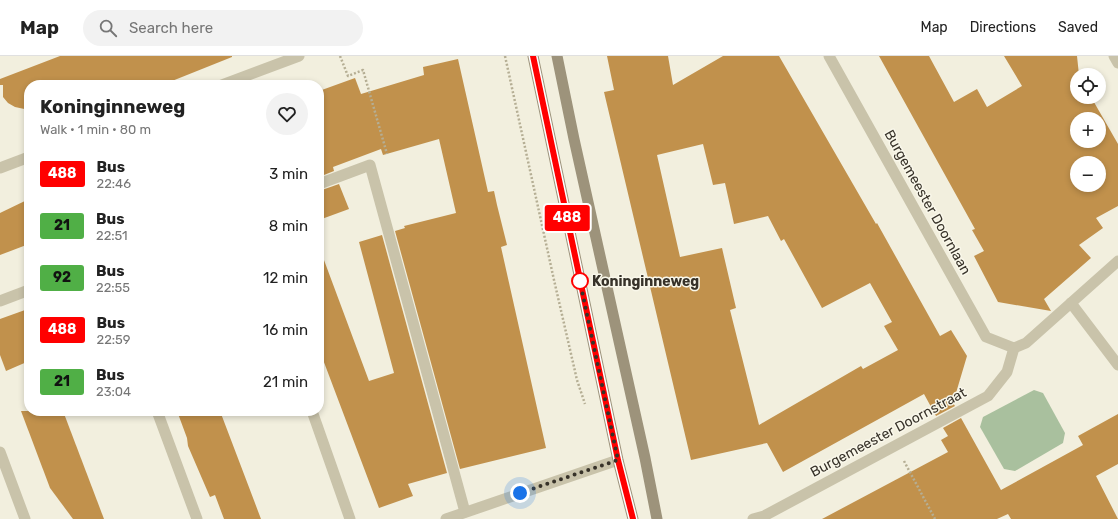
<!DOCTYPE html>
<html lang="en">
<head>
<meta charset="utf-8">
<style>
	:root { --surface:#fff; --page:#f2f2f2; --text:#222; --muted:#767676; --line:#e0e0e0 }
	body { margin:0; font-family:Rubik,sans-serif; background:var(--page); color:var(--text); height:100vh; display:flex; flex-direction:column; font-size:15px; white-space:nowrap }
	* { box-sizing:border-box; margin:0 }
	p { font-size:13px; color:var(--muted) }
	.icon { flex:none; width:22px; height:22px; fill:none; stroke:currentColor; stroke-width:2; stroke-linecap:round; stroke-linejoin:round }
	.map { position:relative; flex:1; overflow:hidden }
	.panel { position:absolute; left:24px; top:24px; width:300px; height:336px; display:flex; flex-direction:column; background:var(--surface); border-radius:16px; box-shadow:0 2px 6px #0003 }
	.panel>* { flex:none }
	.badge { padding:0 8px; border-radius:3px; font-size:14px; line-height:26px }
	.controls { position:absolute; left:1070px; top:12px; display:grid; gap:8px }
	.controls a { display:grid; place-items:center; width:36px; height:36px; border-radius:50%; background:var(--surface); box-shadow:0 2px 6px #0003; font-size:20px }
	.you { position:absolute; width:20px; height:20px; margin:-10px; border:3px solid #fff; border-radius:50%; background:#1a73e8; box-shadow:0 0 0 6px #1a73e833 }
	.map>.badge { position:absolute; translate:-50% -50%; box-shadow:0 0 0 2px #fff }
	.round { display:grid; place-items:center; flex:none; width:42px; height:42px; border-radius:21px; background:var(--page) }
	.headline { display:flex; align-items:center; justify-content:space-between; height:68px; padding:0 16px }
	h1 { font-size:19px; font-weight:700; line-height:30px }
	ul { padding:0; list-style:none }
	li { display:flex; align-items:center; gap:12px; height:52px; padding:0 16px }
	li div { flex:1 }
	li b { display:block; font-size:15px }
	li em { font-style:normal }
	li .badge { min-width:44px; font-weight:700; text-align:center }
	header { display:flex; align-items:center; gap:24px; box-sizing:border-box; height:56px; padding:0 20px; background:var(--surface); border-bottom:1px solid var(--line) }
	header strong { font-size:19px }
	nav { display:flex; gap:22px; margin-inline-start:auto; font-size:14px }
	.search { width:280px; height:36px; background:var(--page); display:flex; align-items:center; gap:10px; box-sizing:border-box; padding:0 14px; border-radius:22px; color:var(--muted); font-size:15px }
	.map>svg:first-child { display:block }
</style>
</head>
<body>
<header>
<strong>Map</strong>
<div class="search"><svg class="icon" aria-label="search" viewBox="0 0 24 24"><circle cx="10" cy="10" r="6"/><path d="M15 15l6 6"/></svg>Search here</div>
<nav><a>Map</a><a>Directions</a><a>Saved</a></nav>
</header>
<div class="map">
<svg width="1118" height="463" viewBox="0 0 1118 463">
	<rect width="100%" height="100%" fill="#f2efde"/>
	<!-- green -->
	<polygon fill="#a9c09e" points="1034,334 1043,337 1065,377 1063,387 1015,415 1004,413 980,371 983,361"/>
	<!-- building -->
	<g fill="#c1914c" fill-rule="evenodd">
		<polygon points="60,0 232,0 232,1 162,29 29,29 29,54 15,51 8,47 3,41 3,29 0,29 0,23"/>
		<path d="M607 0H668L673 29 723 0H779L876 168 877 167 940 280 951 274 967 300 953 347 955 350 936 360 924 338 783 416 767 387 691 404 604 36 614 34ZM703 88 713 129 725 127 734 168 768 160 781 185 784 183 822 252 870 227 892 266 884 270 898 294 863 313 861 310 759 369 730 254 736 252 722 192 680 201 657 99Z"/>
		<path d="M879 0H929L954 46 977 33 987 51 1022 30 1004 0H1077L1079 19H1077V41H1091L1118 88V150L1096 162 1103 172 1079 189 1091 202 1044 243 1051 255 998 246 974 200 984 195 972 174 975 173ZM1077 63H1099V85H1077ZM1077 107H1099V129H1077Z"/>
		<polygon points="458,3 488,136 494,135 497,149 507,189 501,191 546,392 460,413 395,175 405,172 404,170 456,157 439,83 383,99 381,93 333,111 334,115 319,121 319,35 355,22 361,38 424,19 423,11"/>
		<polygon points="339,128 349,153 319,164 319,135"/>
		<polygon points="29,143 29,188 0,199 0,157"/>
		<polygon points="382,179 447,417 408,428 413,440 379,452 319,293 319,196 321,196 369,325 394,317 359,186"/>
		<polygon points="25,254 29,265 29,305 6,315 0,299 0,263"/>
		<polygon points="21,355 63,355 104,463 73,463 50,432"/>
		<polygon points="177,355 220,355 261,463 224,463 215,439 210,441 188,390 187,382"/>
		<polygon points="1118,358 1118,408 1096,420 1118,463 1011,463 1008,458 997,463 822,463 948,396 941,384 948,380 943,372 961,362 1001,434 1083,389 1078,380"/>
	</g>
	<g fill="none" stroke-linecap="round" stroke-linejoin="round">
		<!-- path -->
		<g stroke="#b5ae94" stroke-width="2.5" stroke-dasharray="2 2" stroke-linecap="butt">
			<polyline points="340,0 348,20 363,14 387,98"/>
			<polyline points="505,0 554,224 577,324 585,348"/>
			<polyline points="904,405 935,463"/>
		</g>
		<!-- service -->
		<polyline stroke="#c9c3aa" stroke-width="11" points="319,128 370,109 465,456"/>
		<!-- minor -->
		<g stroke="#c9c3aa" stroke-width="11">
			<polyline points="829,0 986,281 1014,292"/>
			<polyline points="1114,0 1118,7"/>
			<polyline points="222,29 299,0"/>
			<polyline points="0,112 29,101"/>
			<polyline points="0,245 29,234"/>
			<polyline points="1071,247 1118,309"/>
			<polyline points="1014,292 1026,287 1118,205"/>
			<polyline points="157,355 197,463"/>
			<polyline points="312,355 350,463"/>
			<polyline points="0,396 25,463"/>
			<polyline points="446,463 618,404"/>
			<polyline points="753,463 764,460 988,340 1007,316 1014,292"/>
		</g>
		<!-- secondary -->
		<g stroke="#9d937b" stroke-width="11">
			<polyline points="533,0 618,404 633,463"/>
			<polyline points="557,0 574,83 645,402 657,463"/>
		</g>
	</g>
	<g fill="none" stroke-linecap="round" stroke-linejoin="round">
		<defs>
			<polyline id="line" points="533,0 618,404 633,463"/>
		</defs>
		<!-- line casing -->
		<use href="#line" stroke="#fff" stroke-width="9"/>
		<!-- line -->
		<use href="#line" stroke="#f00" stroke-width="6"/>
		<!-- walk -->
		<polyline stroke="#373229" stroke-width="4" stroke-dasharray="0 7.2" points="520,437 618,404 579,221 580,225"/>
	</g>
	<!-- markers -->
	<circle fill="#fff" stroke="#f00" stroke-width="2" cx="580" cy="225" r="8"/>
	<g text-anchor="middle" stroke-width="3" stroke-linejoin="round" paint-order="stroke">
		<!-- street labels -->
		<g font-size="14" fill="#373229" stroke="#f9f7ea">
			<text transform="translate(928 146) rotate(61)" y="5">Burgemeester Doornlaan</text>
			<text transform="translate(888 376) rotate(-28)" y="5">Burgemeester Doornstraat</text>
		</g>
		<!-- stop labels -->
		<g font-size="14" font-weight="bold" fill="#373229" stroke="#f9f7ea" text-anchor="start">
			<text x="592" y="230">Koninginneweg</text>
		</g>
	</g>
</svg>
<div class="controls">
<a><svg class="icon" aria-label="locate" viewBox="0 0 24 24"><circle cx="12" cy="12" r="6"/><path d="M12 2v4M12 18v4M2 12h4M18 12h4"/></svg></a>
<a>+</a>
<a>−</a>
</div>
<div class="you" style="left:520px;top:437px"></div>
<b class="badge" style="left:567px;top:162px;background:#f00;color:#fff">488</b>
<section class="panel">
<div class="headline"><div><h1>Koninginneweg</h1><p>Walk · 1 min · 80 m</p></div><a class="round"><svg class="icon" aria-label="heart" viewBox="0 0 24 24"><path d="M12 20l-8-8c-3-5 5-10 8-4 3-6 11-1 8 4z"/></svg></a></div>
<ul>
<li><span class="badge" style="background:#f00;color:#fff">488</span><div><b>Bus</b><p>22:46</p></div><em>3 min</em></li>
<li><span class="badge" style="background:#50af46;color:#111">21</span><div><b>Bus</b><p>22:51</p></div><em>8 min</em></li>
<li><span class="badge" style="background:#50af46;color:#111">92</span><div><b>Bus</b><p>22:55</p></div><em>12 min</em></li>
<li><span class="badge" style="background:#f00;color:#fff">488</span><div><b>Bus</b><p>22:59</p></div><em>16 min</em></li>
<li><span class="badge" style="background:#50af46;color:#111">21</span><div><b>Bus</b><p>23:04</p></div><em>21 min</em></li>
</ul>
</section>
</div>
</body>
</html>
